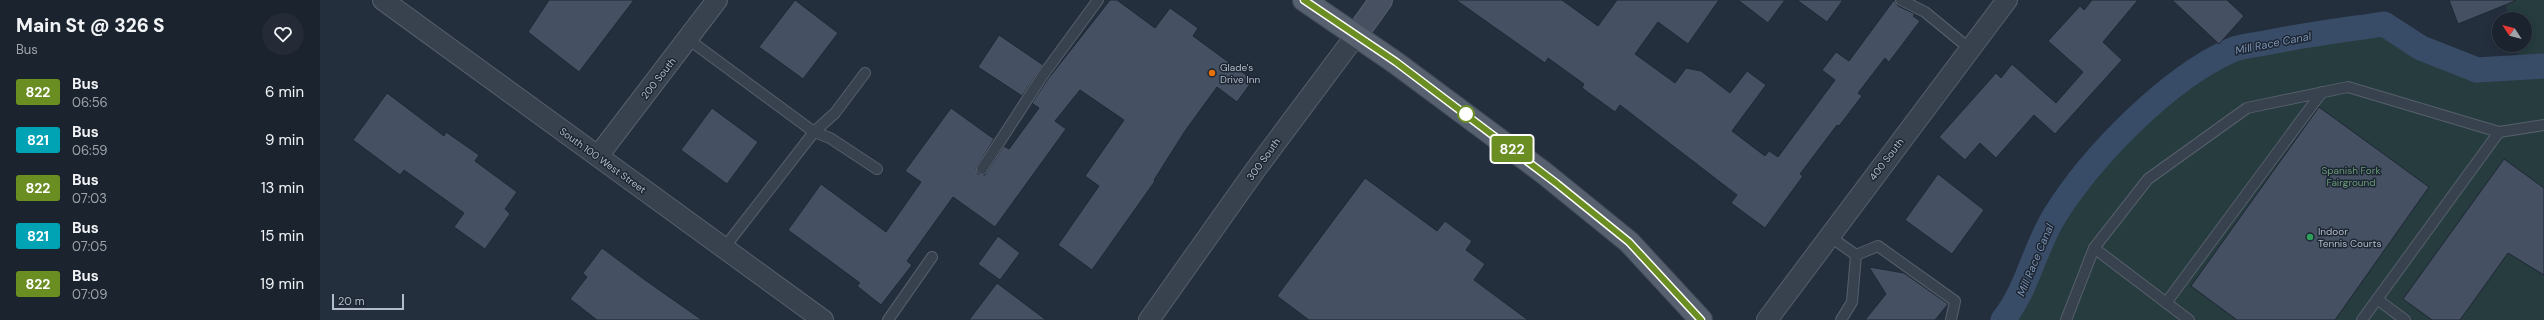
<!DOCTYPE html>
<html lang="en">
<head>
<meta charset="utf-8">
<style>
	:root { --surface:#1b232e; --page:#242b36; --text:#f1f3f6; --muted:#a0a4aa; --line:#39404a }
	body { margin:0; font-family:"DM Sans",sans-serif; background:var(--page); color:var(--text); height:100vh; display:flex; flex-direction:column; font-size:15px; white-space:nowrap }
	* { box-sizing:border-box; margin:0 }
	p { font-size:13px; color:var(--muted) }
	.icon { flex:none; width:22px; height:22px; fill:none; stroke:currentColor; stroke-width:2; stroke-linecap:round; stroke-linejoin:round }
	.map { position:relative; flex:1; overflow:hidden }
	.side { display:flex; flex-direction:column; background:var(--surface); width:320px }
	.side>* { flex:none }
	.badge { padding:0 8px; border-radius:3px; font-size:14px; line-height:26px }
	.needle { width:26px; rotate:306deg }
	.buttons { position:absolute; left:2172px; top:12px; display:grid; gap:8px }
	.buttons a { display:grid; place-items:center; width:40px; height:40px; border-radius:50%; background:var(--surface); box-shadow:0 2px 10px #0003,0 0 0 1px var(--line); font-size:20px }
	.scale { position:absolute; left:12px; bottom:10px; width:72px; box-sizing:border-box; padding-left:4px; border:2px solid #b4bcc9; border-top:0; font-size:11px; line-height:14px; white-space:nowrap; color:#b4bcc9; -webkit-text-stroke:3px #1d2633; paint-order:stroke }
	.map>.badge { position:absolute; translate:-50% -50%; box-shadow:0 0 0 2px #fff }
	.round { display:grid; place-items:center; flex:none; width:42px; height:42px; border-radius:21px; background:var(--page) }
	.head { display:flex; align-items:center; justify-content:space-between; height:68px; padding:0 16px }
	h1 { font-size:19px; font-weight:800; line-height:30px }
	ul { padding:0; list-style:none }
	li { display:flex; align-items:center; gap:12px; height:48px; padding:0 16px }
	li div { flex:1 }
	li b { display:block; font-size:15px }
	li em { font-style:normal }
	li .badge { min-width:44px; font-weight:700; text-align:center }
	main { display:flex; flex:1; min-height:0 }
	.map>svg:first-child { display:block }
</style>
</head>
<body>
<main>
<section class="side">
<div class="head"><div><h1>Main St @ 326 S</h1><p>Bus</p></div><a class="round"><svg class="icon" aria-label="heart" viewBox="0 0 24 24"><path d="M12 20l-8-8c-3-5 5-10 8-4 3-6 11-1 8 4z"/></svg></a></div>
<ul>
<li><span class="badge" style="background:#6b8e23;color:#fff">822</span><div><b>Bus</b><p>06:56</p></div><em>6 min</em></li>
<li><span class="badge" style="background:#00a3b4;color:#fff">821</span><div><b>Bus</b><p>06:59</p></div><em>9 min</em></li>
<li><span class="badge" style="background:#6b8e23;color:#fff">822</span><div><b>Bus</b><p>07:03</p></div><em>13 min</em></li>
<li><span class="badge" style="background:#00a3b4;color:#fff">821</span><div><b>Bus</b><p>07:05</p></div><em>15 min</em></li>
<li><span class="badge" style="background:#6b8e23;color:#fff">822</span><div><b>Bus</b><p>07:09</p></div><em>19 min</em></li>
</ul>
</section>
<div class="map">
<svg width="2224" height="320" viewBox="0 0 2224 320">
	<rect width="100%" height="100%" fill="#242f3e"/>
	<!-- green -->
	<path fill="#263c3f" d="M2185 0H2224V320H1683C1708 288 1714 249 1735 215 1772 156 1848 78 1912 50 1922 46 1934 45 1945 43 1984 35 2024 30 2064 24L2101 48 2157 70 2200 66 2196 45H2205V19H2189Z"/>
	<g fill="none" stroke-linecap="round" stroke-linejoin="round">
		<!-- canal -->
		<path stroke="#394c67" stroke-width="25" d="M1683 320C1708 288 1714 249 1735 215 1772 156 1848 78 1912 50 1922 46 1934 45 1945 43 1984 35 2024 30 2064 24L2101 48 2157 70 2224 66"/>
	</g>
	<!-- building -->
	<g fill="#455162" stroke="#1f2835">
		<polygon points="229,0 314,0 259,72 208,32"/>
		<polygon points="475,0 518,33 483,79 439,47"/>
		<polygon points="790,0 797,0 835,28 850,8 878,28 873,36 933,80 917,102 897,87 865,131 834,180 835,181 772,270 738,245 779,186 765,176 804,120 760,90 735,121 746,129 675,227 633,197 587,261 592,265 561,305 537,286 540,283 468,230 501,184 566,232 601,182 585,171 631,108 674,139 656,168 658,174 665,175 684,146 689,149 719,108 712,103 728,79"/>
		<polygon points="1136,0 1242,0 1278,26 1297,0 1399,0 1368,44 1338,22 1315,54 1355,83 1366,68 1381,71 1410,93 1427,71 1446,85 1412,131 1445,156 1449,151 1458,157 1515,80 1502,70 1516,52 1529,61 1574,0 1578,6 1595,14 1593,16 1600,21 1569,62 1565,58 1538,93 1542,96 1519,126 1517,125 1480,174 1483,176 1445,228 1411,203 1417,195 1300,105 1295,112 1262,88 1264,84 1228,58 1225,63"/>
		<polygon points="1418,0 1465,0 1448,23"/>
		<polygon points="1477,0 1523,0 1507,22"/>
		<polygon points="1772,0 1818,0 1783,42 1802,60 1735,134 1714,115 1676,158 1660,143 1645,160 1619,137 1676,73 1681,78 1692,64 1736,103 1763,72 1728,41 1760,6 1764,10"/>
		<polygon points="1852,0 1907,0 1924,16 1899,44"/>
		<polygon points="2129,0 2195,0 2195,1 2138,24"/>
		<polygon points="679,35 723,65 702,96 658,67"/>
		<polygon points="67,93 124,136 126,132 159,155 155,161 197,192 185,209 190,214 165,249 134,227 144,213 84,170 80,175 33,140"/>
		<polygon points="1999,107 2109,187 2015,320 1917,320 1871,286"/>
		<polygon points="392,108 438,142 407,184 361,150"/>
		<polygon points="2184,159 2224,188 2224,275 2188,253 2140,320 2112,320 2083,299"/>
		<polygon points="1618,174 1664,210 1632,254 1585,220"/>
		<polygon points="1045,178 1117,231 1125,221 1152,241 1146,250 1165,264 1154,280 1208,320 989,320 957,296"/>
		<polygon points="678,236 700,253 680,280 658,264"/>
		<polygon points="282,248 325,280 382,320 277,320 250,299 267,277 263,273"/>
		<polygon points="1549,267 1584,273 1628,304 1615,320 1545,320 1566,294"/>
		<polygon points="677,283 726,320 649,320"/>
	</g>
	<g fill="none" stroke-linecap="round" stroke-linejoin="round">
		<defs>
			<g id="lane">
				<polyline points="1581,0 1605,12 1650,49"/>
				<polyline points="368,39 494,132 510,138 557,169"/>
				<polyline points="662,169 723,75 778,0"/>
				<polyline points="1509,236 1536,255"/>
				<polyline points="404,248 494,132 515,113 545,73"/>
				<polyline points="1774,248 1869,320"/>
				<polyline points="1536,255 1558,246 1635,301 1631,320"/>
				<polyline points="2057,299 2085,320"/>
				<polyline points="1846,303 2002,92"/>
				<polyline points="568,320 612,257"/>
				<polyline points="1521,320 1532,302 1536,255"/>
				<polyline points="1746,320 1774,248 1828,179 1927,108 2028,87 2179,132 2224,125"/>
				<polyline points="2042,320 2179,132"/>
			</g>
			<g id="street">
				<polyline points="63,0 503,320"/>
				<polyline points="278,156 397,0"/>
				<polyline points="829,320 936,169 1036,35"/>
				<polyline points="1447,320 1687,0"/>
			</g>
			<polyline id="secondary" points="1036,35 1061,0"/>
			<polyline id="primary" points="984,0 1076,63 1224,173 1309,242 1381,320"/>
		</defs>
		<!-- lane casing -->
		<use href="#lane" stroke="#565f6c" stroke-width="12"/>
		<!-- street casing -->
		<use href="#street" stroke="#565f6c" stroke-width="22"/>
		<!-- secondary casing -->
		<use href="#secondary" stroke="#565f6c" stroke-width="24"/>
		<!-- primary casing -->
		<use href="#primary" stroke="#414a57" stroke-width="24"/>
		<!-- lane -->
		<use href="#lane" stroke="#38414e" stroke-width="10"/>
		<!-- street -->
		<use href="#street" stroke="#38414e" stroke-width="20"/>
		<!-- secondary -->
		<use href="#secondary" stroke="#465061" stroke-width="22"/>
		<!-- primary -->
		<use href="#primary" stroke="#56606e" stroke-width="22"/>
	</g>
	<g fill="none" stroke-linecap="round" stroke-linejoin="round">
		<defs>
			<polyline id="line" points="984,0 1076,62 1236,183 1309,242 1381,320"/>
		</defs>
		<!-- line casing -->
		<use href="#line" stroke="#fff" stroke-width="9"/>
		<!-- line -->
		<use href="#line" stroke="#6b8e23" stroke-width="6"/>
	</g>
	<!-- markers -->
	<circle fill="#e8710a" stroke="#1d2633" stroke-width="1.5" cx="892" cy="73" r="4"/>
	<circle fill="#fff" stroke="#6b8e23" stroke-width="2" cx="1146" cy="114" r="8"/>
	<circle fill="#2e9e5b" stroke="#1d2633" stroke-width="1.5" cx="1990" cy="237" r="4"/>
	<g text-anchor="middle" stroke-width="3" stroke-linejoin="round" paint-order="stroke">
		<!-- poi labels -->
		<g font-size="10" fill="#b4bcc9" stroke="#1d2633" text-anchor="start">
			<text x="900" y="71">Glade's<tspan x="900" dy="12">Drive Inn</tspan></text>
			<text x="1998" y="235">Indoor<tspan x="1998" dy="12">Tennis Courts</tspan></text>
		</g>
		<!-- street labels -->
		<g font-size="10" fill="#b4bcc9" stroke="#1d2633">
			<text transform="translate(338 78) rotate(-52)" y="4">200 South</text>
			<text transform="translate(943 159) rotate(-54)" y="4">300 South</text>
			<text transform="translate(1566 159) rotate(-53)" y="4">400 South</text>
			<text transform="translate(283 160) rotate(36)" y="4">South 100 West Street</text>
		</g>
		<!-- park labels -->
		<g font-size="10" fill="#6b9a76" stroke="#1d2633">
			<text x="2031" y="174">Spanish Fork<tspan x="2031" dy="12">Fairground</tspan></text>
		</g>
		<!-- water labels -->
		<g font-size="11" font-style="italic" fill="#7c92b1" stroke="#1d2633">
			<text transform="translate(1953 43) rotate(-11)" y="4">Mill Race Canal</text>
			<text transform="translate(1715 260) rotate(-67)" y="4">Mill Race Canal</text>
		</g>
	</g>
</svg>
<div class="buttons">
<a><svg class="needle" viewBox="-14 -14 28 28"><path d="M0-13l5 13h-10z" fill="#e53935"/><path d="M0 13l5-13h-10z" fill="#a0a4aa"/></svg></a>
</div>
<div class="scale">20 m</div>
<b class="badge" style="left:1192px;top:149px;background:#6b8e23;color:#fff">822</b>
</div>
</main>
</body>
</html>
